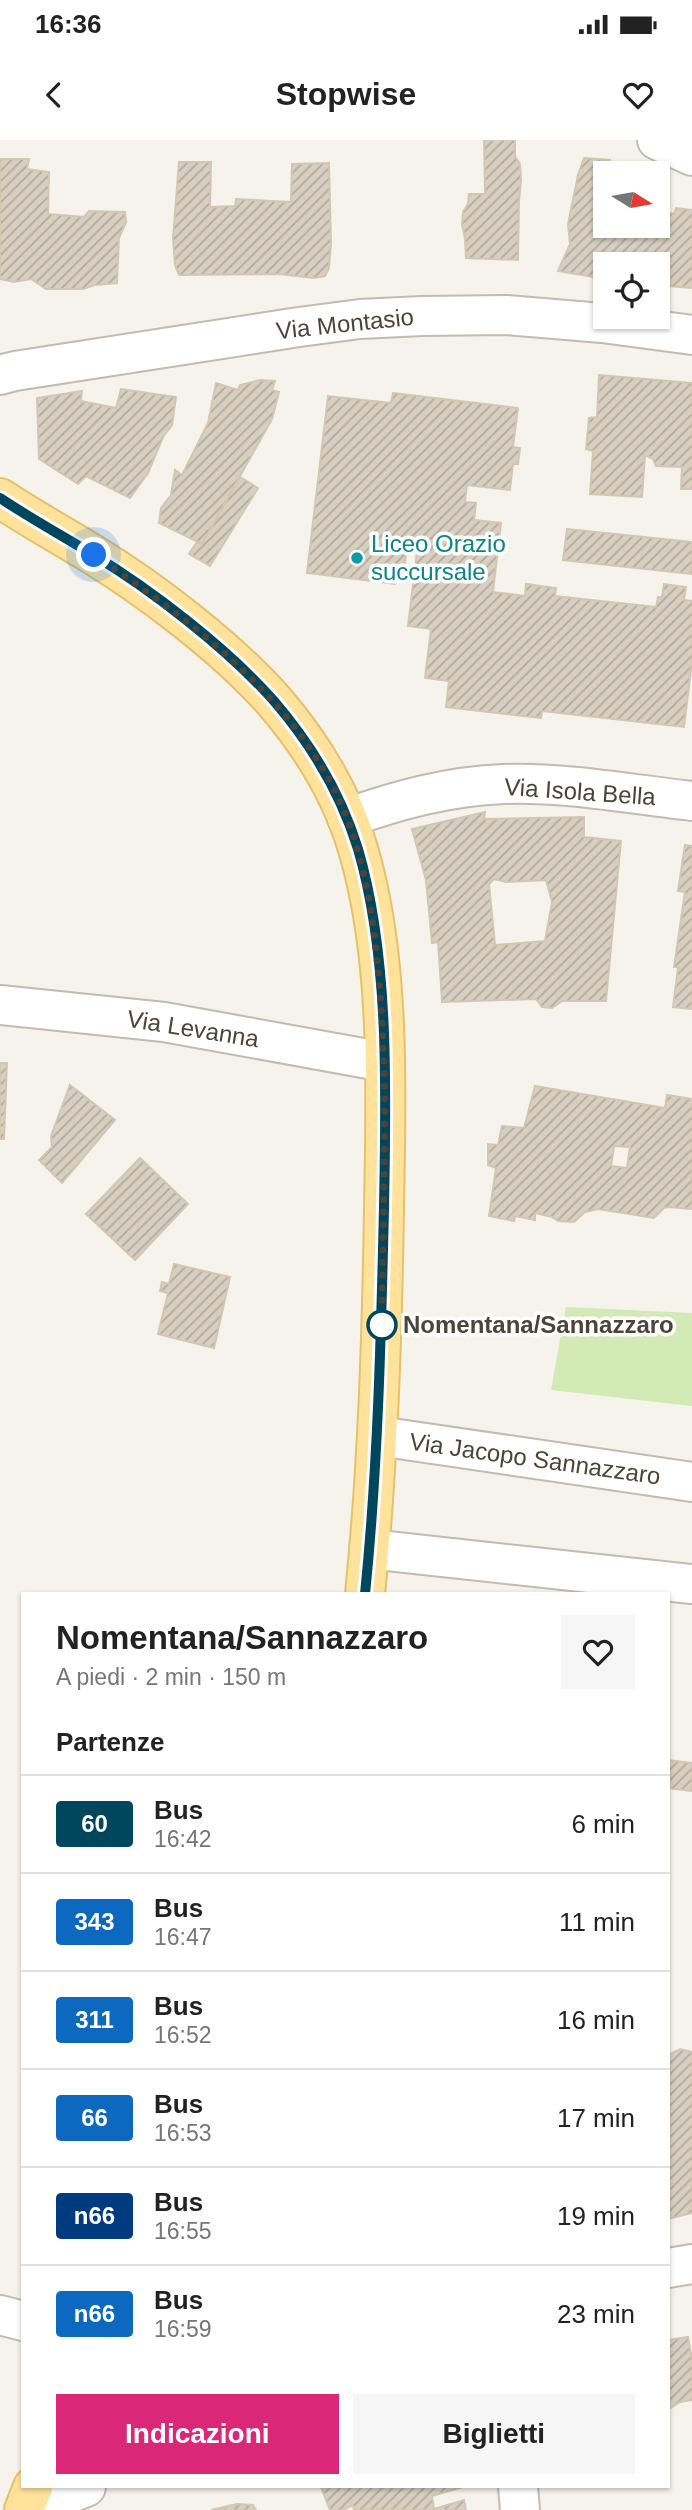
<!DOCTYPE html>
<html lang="it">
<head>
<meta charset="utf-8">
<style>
	:root { --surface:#fff; --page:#f6f6f6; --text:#222; --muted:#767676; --line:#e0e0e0; --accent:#db2777 }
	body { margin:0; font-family:Arial,sans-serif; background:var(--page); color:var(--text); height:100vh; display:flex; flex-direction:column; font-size:26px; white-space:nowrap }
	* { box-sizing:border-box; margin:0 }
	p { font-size:23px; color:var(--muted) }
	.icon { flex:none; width:38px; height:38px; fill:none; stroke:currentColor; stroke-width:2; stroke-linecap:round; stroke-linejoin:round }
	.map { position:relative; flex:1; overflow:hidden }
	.sheet { position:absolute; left:21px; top:1452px; width:649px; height:896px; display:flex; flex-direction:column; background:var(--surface); border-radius:0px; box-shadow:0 2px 5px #0004 }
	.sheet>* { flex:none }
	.badge { padding:0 14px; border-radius:5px; font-size:24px; line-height:46px }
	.needle { width:46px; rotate:101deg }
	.fabs { position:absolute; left:593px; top:21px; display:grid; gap:14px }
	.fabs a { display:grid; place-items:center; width:77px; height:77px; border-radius:0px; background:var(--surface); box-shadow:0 2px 5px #0004; font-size:35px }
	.you { position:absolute; width:35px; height:35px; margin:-18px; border:5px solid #fff; border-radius:50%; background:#1a73e8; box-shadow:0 0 0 10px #1a73e833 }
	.map>.badge { position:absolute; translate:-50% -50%; box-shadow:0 0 0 4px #fff }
	h2 { padding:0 35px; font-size:26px; line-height:63px }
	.round { display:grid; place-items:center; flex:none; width:74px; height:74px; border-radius:0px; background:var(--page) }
	.overview { display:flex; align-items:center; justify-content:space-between; height:119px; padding:0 35px }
	h1 { font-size:33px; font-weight:700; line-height:52px }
	.action { display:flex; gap:14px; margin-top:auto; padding:14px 35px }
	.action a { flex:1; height:80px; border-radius:0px; background:var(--accent); color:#fff; font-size:28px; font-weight:700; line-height:80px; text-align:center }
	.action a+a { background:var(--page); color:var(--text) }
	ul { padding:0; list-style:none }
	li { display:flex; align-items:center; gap:21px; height:98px; padding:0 35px; border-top:2px solid var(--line) }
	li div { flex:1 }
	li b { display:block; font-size:26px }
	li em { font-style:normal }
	li .badge { min-width:77px; font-weight:700; text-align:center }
	.status { display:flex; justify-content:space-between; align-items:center; height:49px; padding:0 35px; background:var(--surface); direction:ltr }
	.status svg { height:19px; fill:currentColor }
	header { display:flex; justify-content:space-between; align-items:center; height:91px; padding:0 35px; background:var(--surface); font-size:32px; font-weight:700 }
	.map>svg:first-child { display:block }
</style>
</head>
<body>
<div class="status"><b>16:36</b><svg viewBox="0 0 49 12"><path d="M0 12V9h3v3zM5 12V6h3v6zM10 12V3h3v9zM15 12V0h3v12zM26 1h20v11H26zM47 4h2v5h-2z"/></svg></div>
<header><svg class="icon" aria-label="back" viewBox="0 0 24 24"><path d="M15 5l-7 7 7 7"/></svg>Stopwise<svg class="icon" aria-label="heart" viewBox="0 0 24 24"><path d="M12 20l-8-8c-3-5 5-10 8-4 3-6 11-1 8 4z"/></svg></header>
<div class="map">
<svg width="692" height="2370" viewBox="0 0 692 2370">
	<defs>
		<pattern id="building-hatch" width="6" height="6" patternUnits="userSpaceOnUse" patternTransform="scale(1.75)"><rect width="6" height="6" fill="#d8cfc1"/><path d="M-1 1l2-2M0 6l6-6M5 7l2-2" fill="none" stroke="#b1aa9e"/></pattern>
	</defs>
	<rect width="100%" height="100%" fill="#f6f3ec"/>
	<!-- green -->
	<polygon fill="#d2eab5" points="566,1167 692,1173 692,1266 551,1250"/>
	<!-- building -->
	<g fill="url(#building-hatch)" stroke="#d3c7b4" stroke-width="2" fill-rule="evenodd">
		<polygon points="484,0 515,0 515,16 520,24 521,41 519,61 518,120 466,118 465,98 462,85 463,72 468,64 469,54 485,54"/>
		<polygon points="584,18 610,20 609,25 631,32 606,33 606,86 658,86 658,63 664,64 663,71 674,74 676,68 692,70 692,148 658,145 658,124 606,124 606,139 558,131 570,104 568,84 578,35"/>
		<polygon points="0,19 29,19 27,29 49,32 48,74 84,77 89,71 125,72 126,82 119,98 117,143 95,145 83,149 46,149 31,139 14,142 0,139"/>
		<polygon points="179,22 211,22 210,67 235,66 236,59 291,62 292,24 329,23 331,103 329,128 325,136 314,138 279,134 179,135 175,125 173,98"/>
		<polygon points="599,235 692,243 692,349 681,349 682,327 656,326 653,319 645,315 642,357 590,354 593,311 586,309 589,278 597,277"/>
		<polygon points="260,240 275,241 272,250 279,252 272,279 202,404 159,383 161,368 171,355 175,330 182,335 208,283 216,243 238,250 240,245"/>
		<polygon points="121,249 176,257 172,285 163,297 148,333 130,358 86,336 78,344 39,319 37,258 82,251 81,261 116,268"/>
		<polygon points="393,253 518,268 513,307 520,308 518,324 513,324 510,350 467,345 465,362 476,363 474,380 501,383 493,452 525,456 526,444 556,448 555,456 656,467 658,457 662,457 664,444 686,447 684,460 692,461 692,522 684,587 542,571 541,578 446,567 449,541 425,538 431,489 408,486 418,403 408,401 403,438 397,437 395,444 307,433 328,256 391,263"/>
		<polygon points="240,337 258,348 210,426 189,414 197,402 202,404"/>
		<polygon points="567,389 692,402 692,434 563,420"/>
		<path d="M485 672 484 679 584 677V697L621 701 606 861H562L552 868 542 867 536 859 442 862 438 802 432 803 426 740 412 689ZM494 739 506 742 546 740 552 762 545 801 495 805 489 744Z"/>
		<polygon points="685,705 692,706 692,869 673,867 678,827 674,827 685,752 678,751"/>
		<polygon points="0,923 7,923 4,999 0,999"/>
		<polygon points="70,945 115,980 62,1043 39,1020 52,1007 51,996"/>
		<path d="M535 946 665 968 667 955 692 959V1069L669 1067 664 1068 654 1078 598 1069 585 1072 574 1082 558 1081 552 1077 535 1073V1080L515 1076 514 1081 489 1076 496 1028 488 1025V1004L498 1005 502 986 524 988ZM614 1006 630 1007 627 1028 611 1026Z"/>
		<polygon points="140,1018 188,1064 135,1120 86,1074"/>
		<polygon points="174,1124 230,1137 214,1208 158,1194 168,1153 160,1151 162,1142 169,1144"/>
		<polygon points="668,1620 692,1623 692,1651 668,1648"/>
		<polygon points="680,1909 692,1912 692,2073 668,2079 668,1915"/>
		<polygon points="688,2197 692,2219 692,2260 680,2262 668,2270 668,2200"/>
		<polygon points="321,2347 463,2347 432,2356 434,2369 464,2360 466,2370 354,2370 353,2365 343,2370 330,2370"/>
		<polygon points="237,2364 253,2365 256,2370 211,2370"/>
	</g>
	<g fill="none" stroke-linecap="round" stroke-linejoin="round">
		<defs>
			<g id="minor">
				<polyline points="657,0 692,16"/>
				<polyline points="0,235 15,231 299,187 360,179 422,176 506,175 602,183 692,195"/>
				<path d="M347 678C398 660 449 646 504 644 566 642 630 654 692 661"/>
				<polyline points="0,865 164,882 385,922"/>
				<polyline points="378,1296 692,1342"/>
				<polyline points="369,1409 692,1444"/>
				<polyline points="668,2128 692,2124"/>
				<polyline points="0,2175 23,2181"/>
				<polyline points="518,2347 520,2370"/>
				<polyline points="28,2370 86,2347"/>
			</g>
			<g id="major">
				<path d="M0 358C30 378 61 395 92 414 151 450 228 509 274 561 311 604 342 654 358 709 391 820 386 954 384 1068 382 1197 378 1326 365 1454"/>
				<polyline points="24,2370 33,2347"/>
			</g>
		</defs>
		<!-- minor casing -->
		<use href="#minor" stroke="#c2bbae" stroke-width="42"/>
		<!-- major casing -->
		<use href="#major" stroke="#e6c16a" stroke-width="42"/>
		<!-- minor -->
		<use href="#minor" stroke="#fff" stroke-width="38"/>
		<!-- major -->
		<use href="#major" stroke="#ffe39c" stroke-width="38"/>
	</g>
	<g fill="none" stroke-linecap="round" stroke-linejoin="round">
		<defs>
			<path id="line" d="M0 358C30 378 61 395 92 414 152 450 228 509 274 561 311 604 341 654 358 709 390 818 386 955 384 1068 381 1197 378 1326 365 1454"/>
		</defs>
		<!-- line casing -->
		<use href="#line" stroke="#fff" stroke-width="16"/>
		<!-- line -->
		<use href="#line" stroke="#00475d" stroke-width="10"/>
		<!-- walk -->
		<path stroke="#4b4439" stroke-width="7" stroke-dasharray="0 12.6" d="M94 415C185 477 279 545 332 645 362 702 372 766 378 829 390 948 382 1066 382 1185"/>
	</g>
	<!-- markers -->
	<circle fill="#0f9aa8" stroke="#fff" stroke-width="2.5" cx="357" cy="418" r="7"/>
	<circle fill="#fff" stroke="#00475d" stroke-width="3.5" cx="382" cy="1185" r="14"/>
	<g text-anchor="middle" stroke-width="7" stroke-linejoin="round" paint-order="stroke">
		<!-- street labels -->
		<g font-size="24" fill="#4b4439" stroke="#fff">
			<text transform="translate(345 184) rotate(-6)" y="8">Via Montasio</text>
			<text transform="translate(580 652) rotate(4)" y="8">Via Isola Bella</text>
			<text transform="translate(193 889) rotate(9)" y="8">Via Levanna</text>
			<text transform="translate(535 1319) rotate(8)" y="8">Via Jacopo Sannazzaro</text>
		</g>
		<!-- culture labels -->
		<g font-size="24" fill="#0d838f" stroke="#fff" text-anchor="start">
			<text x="371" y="412">Liceo Orazio<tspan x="371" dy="28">succursale</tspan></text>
		</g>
		<!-- stop labels -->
		<g font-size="24" font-weight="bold" fill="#4b4439" stroke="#fff" text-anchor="start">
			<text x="403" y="1193">Nomentana/Sannazzaro</text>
		</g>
	</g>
</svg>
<div class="fabs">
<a><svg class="needle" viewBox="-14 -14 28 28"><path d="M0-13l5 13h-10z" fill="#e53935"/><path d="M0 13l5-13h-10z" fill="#767676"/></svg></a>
<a><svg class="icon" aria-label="locate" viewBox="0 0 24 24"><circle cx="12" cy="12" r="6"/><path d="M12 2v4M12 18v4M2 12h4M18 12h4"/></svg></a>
</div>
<div class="you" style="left:94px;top:415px"></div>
<section class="sheet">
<div class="overview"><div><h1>Nomentana/Sannazzaro</h1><p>A piedi · 2 min · 150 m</p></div><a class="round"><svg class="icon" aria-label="heart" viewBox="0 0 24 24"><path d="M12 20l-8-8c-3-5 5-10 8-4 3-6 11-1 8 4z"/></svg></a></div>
<h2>Partenze</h2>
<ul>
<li><span class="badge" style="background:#00475d;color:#fff">60</span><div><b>Bus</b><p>16:42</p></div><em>6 min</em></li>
<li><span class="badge" style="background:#0c69bf;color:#fff">343</span><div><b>Bus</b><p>16:47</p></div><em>11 min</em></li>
<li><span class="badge" style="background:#0c69bf;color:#fff">311</span><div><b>Bus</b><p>16:52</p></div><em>16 min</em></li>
<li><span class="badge" style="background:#0c69bf;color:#fff">66</span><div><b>Bus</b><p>16:53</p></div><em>17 min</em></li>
<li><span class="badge" style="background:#003b80;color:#fff">n66</span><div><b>Bus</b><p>16:55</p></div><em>19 min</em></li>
<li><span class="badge" style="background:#0c69bf;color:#fff">n66</span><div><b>Bus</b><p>16:59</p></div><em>23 min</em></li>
</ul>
<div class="action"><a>Indicazioni</a><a>Biglietti</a></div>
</section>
</div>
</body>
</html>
